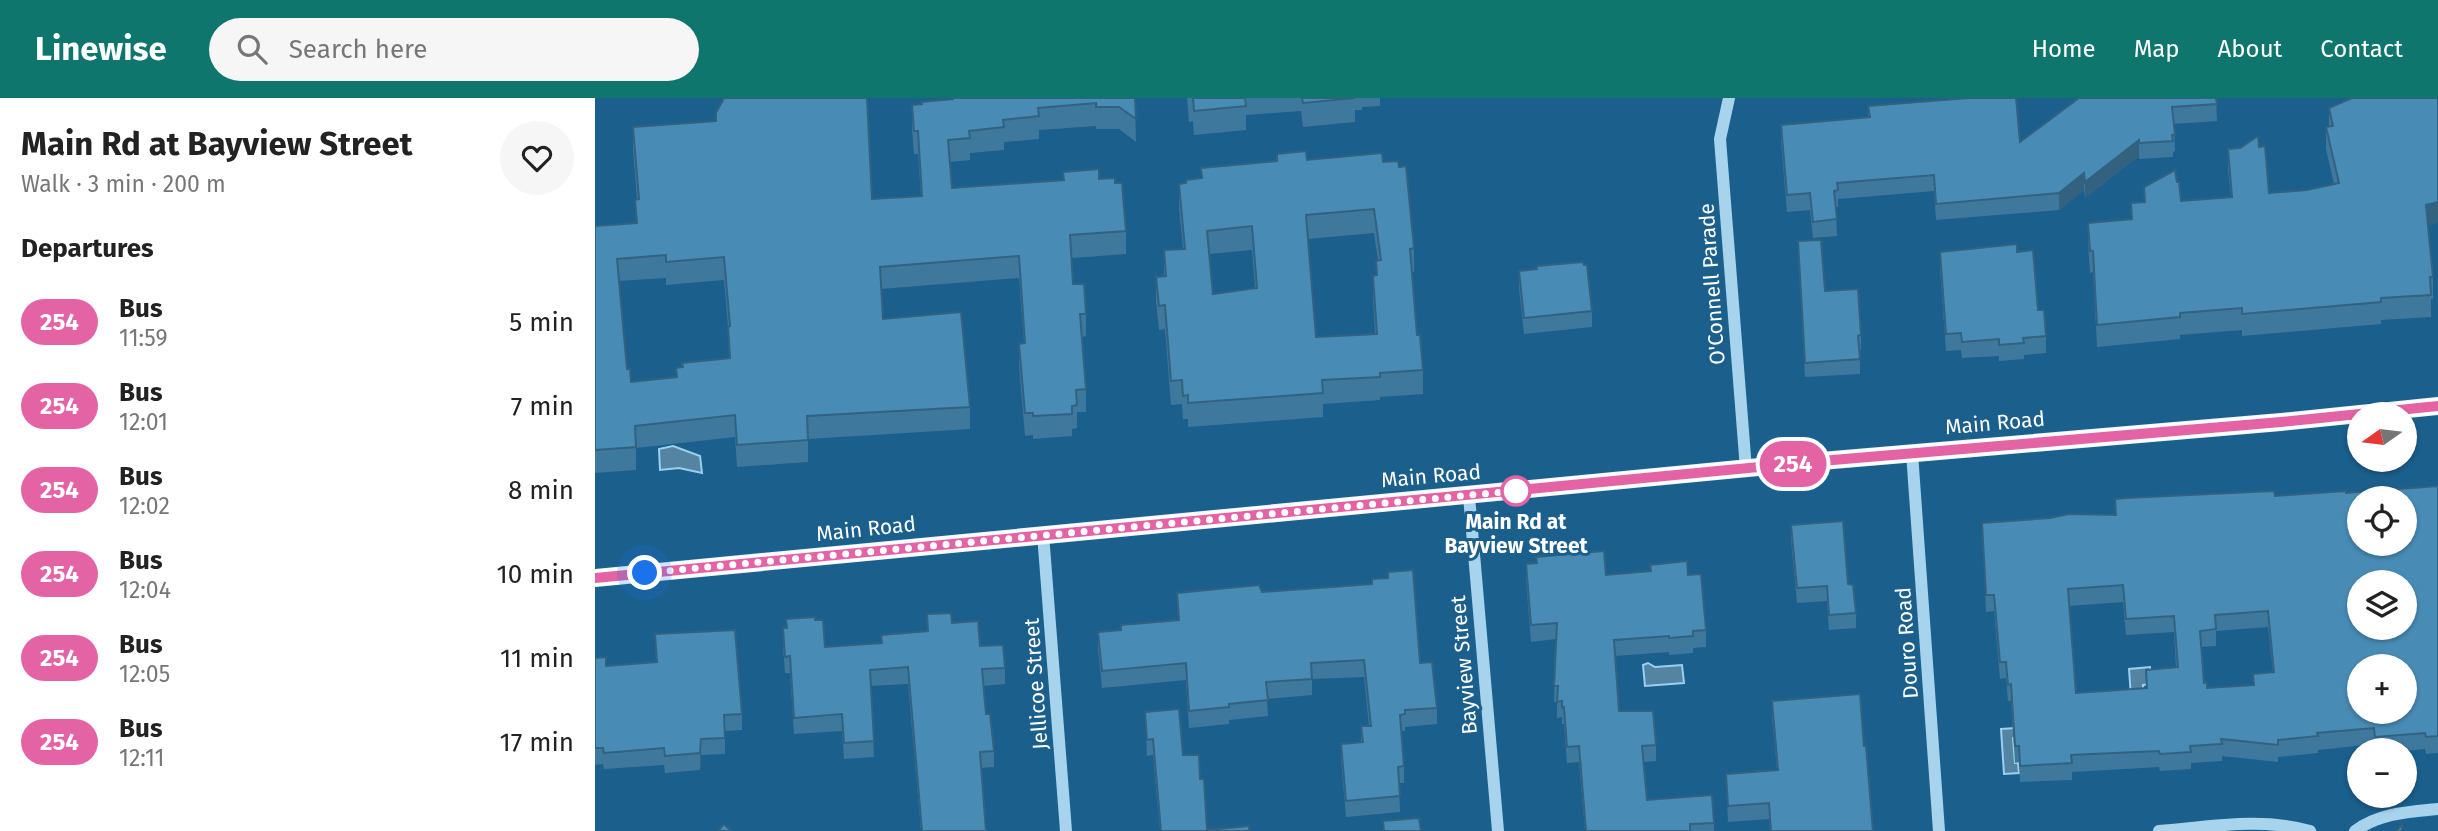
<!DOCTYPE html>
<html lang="en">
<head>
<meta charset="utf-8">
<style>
	:root { --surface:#fff; --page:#f6f6f6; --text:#222; --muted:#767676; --accent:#0f766e }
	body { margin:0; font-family:"Fira Sans",sans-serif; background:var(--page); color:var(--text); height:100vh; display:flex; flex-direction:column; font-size:26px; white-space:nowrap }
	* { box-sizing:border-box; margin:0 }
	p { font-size:23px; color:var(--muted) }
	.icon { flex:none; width:38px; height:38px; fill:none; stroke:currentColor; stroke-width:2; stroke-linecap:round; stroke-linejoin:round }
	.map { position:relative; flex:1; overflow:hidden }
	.panel { display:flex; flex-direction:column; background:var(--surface); width:595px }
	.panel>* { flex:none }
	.badge { padding:0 14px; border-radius:23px; font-size:24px; line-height:46px }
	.needle { width:46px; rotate:256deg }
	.controls { position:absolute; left:1752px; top:304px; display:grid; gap:14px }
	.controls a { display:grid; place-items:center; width:70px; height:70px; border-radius:50%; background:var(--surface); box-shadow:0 2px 5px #0004; font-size:35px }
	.you { position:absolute; width:35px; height:35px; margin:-18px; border:5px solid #fff; border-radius:50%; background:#1a73e8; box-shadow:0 0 0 10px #1a73e833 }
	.map>.badge { position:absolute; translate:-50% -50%; box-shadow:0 0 0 4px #fff }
	h2 { padding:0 21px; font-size:26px; line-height:63px }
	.round { display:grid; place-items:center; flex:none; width:74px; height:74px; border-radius:37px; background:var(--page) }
	.head { display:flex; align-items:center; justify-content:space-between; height:119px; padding:0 21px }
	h1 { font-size:33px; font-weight:700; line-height:52px }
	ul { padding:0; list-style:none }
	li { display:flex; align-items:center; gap:21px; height:84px; padding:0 21px }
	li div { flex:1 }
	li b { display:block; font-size:26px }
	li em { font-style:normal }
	li .badge { min-width:77px; font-weight:700; text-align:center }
	header { display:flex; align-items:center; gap:42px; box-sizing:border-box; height:98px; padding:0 35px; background:var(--accent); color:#fff }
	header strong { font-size:33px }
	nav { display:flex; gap:38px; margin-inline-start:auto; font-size:24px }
	.search { width:490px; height:63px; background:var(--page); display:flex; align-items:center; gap:18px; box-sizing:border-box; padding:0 24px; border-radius:38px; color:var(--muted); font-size:26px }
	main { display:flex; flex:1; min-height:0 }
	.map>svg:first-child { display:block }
</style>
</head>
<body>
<header>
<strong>Linewise</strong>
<div class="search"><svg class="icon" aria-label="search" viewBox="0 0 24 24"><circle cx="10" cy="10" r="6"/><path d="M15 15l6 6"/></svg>Search here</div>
<nav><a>Home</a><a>Map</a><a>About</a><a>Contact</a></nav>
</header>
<main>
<section class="panel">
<div class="head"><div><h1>Main Rd at Bayview Street</h1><p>Walk · 3 min · 200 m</p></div><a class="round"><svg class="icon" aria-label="heart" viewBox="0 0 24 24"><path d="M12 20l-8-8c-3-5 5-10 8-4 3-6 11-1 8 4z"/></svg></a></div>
<h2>Departures</h2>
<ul>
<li><span class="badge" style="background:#e463a4;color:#fff">254</span><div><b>Bus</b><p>11:59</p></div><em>5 min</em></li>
<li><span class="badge" style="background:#e463a4;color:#fff">254</span><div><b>Bus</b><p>12:01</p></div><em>7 min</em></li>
<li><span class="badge" style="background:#e463a4;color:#fff">254</span><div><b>Bus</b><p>12:02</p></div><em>8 min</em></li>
<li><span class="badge" style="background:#e463a4;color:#fff">254</span><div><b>Bus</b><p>12:04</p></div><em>10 min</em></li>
<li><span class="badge" style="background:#e463a4;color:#fff">254</span><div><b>Bus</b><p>12:05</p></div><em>11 min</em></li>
<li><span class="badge" style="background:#e463a4;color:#fff">254</span><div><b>Bus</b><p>12:11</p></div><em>17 min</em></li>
</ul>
</section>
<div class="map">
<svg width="1843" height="733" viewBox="0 0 1843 733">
	<rect width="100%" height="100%" fill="#1b5f8c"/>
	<!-- water -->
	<g fill="#5484a2" stroke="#9ad0ef" stroke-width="2">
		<polygon points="78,348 105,358 107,375 84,370 65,372 64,351"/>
		<polygon points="1053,565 1060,569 1087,567 1089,585 1050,588 1048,567"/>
		<polygon points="1555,569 1556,586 1548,587 1549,612 1537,613 1534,571"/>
		<polygon points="1421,630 1422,639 1418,640 1420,665 1423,665 1424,675 1409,676 1406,631"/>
	</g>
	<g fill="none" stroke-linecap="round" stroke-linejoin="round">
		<!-- minor -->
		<g stroke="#a7d3ed" stroke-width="12">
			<polyline points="1134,0 1125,41 1151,371"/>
			<polyline points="1317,355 1344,733"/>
			<polyline points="874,398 903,733"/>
			<polyline points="448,436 471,733"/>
			<path d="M1564 733C1614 729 1666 719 1715 733"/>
			<path d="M1760 733C1785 715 1812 714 1843 711"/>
		</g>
		<!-- major -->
		<polyline stroke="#edf7ff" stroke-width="18" points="0,480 1238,362 1686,324 1843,308"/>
	</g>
	<!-- wall -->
	<g fill="#3e789d" fill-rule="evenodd">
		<path d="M540 0 541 44 524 31H501V28L444 32V41L409 44V52L375 55V62L355 64 357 90 468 82V74L504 81 531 133V156L477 160 478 186 491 216V238L487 239 491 291V314H482V330L477 331V338L438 341V337L430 338 424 268V246L429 245 424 180 286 191 288 221 375 309V331L213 341V364L142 369 140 339 41 350V372L0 375V128L41 126 40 102H42L38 52V29L121 23V15L277 101 326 98 323 56H319L317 30V7ZM71 180V187L129 182 133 229 134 261 81 270V279L36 284 32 271 24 183Z"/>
		<polygon points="592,0 785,0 785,8 767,9 767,12 760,12 760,24 708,29 706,13 651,17 651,32 599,37 598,23 594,24"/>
		<polygon points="1484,0 1621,0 1622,23 1579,26 1580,53 1578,54 1578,59 1544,61 1544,58 1490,100 1489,92 1464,112 1341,122 1339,93 1243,101 1243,109 1241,109 1242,138 1218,140 1215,112 1192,114 1186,44 1186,27 1273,19 1273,8 1425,44"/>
		<polygon points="1734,10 1833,128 1838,179 1838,201 1836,201 1836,219 1786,222 1786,226 1647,238 1647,232 1585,237 1585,241 1502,249 1498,174 1495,175 1493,146 1493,125 1536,121 1536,105 1549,104 1549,89 1582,84 1586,103 1636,99 1633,72 1633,51 1664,49 1674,95 1712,92 1739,86 1731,51 1731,29 1734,29"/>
		<path d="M682 56 712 62 788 64 804 69 819 150V174H817L822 237 828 272V296L785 299V302L728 306V319L593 329V321H588L587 306 576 307 570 231 564 232 561 203V179L569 178V152L588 151 584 110V86H591L606 80V70L682 63ZM779 135 783 162 781 163V177L778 178V201L780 236 721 239 713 141ZM657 152 660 191 618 196 614 156Z"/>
		<polygon points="1203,143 1230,193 1266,237 1266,252 1265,252 1265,276 1210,279"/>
		<polygon points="1345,154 1422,154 1451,238 1451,255 1429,257 1429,261 1404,263 1404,258 1367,260 1366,252 1351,253 1345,170"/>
		<polygon points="989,167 997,213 997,229 929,236 924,190 924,173"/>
		<path d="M1843 388V655L1831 656 1830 651 1810 653H1780L1779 646 1723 652V655L1683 659V664L1627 658V663L1596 665V671L1565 673 1564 669 1477 674V682L1425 684 1424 664 1420 665 1416 603H1413L1411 580 1405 581 1399 513 1391 514 1387 425 1520 417V401L1680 398 1791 393ZM1528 504 1531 537 1579 534 1581 569 1551 572V590L1481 595 1474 508ZM1673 529 1678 574 1658 576V587L1612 590 1609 585 1606 549 1621 548V533Z"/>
		<polygon points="1196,427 1253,486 1261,515 1261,530 1234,532 1232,503 1202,505 1196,442"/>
		<polygon points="941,459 1011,477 1055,473 1055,467 1093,477 1111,532 1111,549 1098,550 1098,555 1074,557 1074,554 1020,558 1024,613 1061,647 1061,663 1049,664 1052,702 1119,725 1119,733 990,733 984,664 972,665 969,626 967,626 967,619 962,620 962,604 959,604 961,541 936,544 931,482 931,466 941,465"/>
		<polygon points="667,494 825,565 842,610 842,626 810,629 810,633 806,633 809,668 809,685 804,685 805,714 751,719 746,662 746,646 766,644 766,628 774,628 769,579 717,581 717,597 672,601 673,618 634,622 634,626 594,630 591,582 507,590 503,551 503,534 526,532 583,522 582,495"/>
		<polygon points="332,516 357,525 410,570 410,586 388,588 391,616 399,653 399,669 386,670 391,733 326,733 313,586 276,588 279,659 249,661 247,633 199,636 195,575 190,575 188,547 188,530 191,530 191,521 220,522 230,549 286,545 286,537 332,533"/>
		<polygon points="60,536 147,616 147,632 130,633 130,656 106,657 105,672 70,675 69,667 9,671 8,666 0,667 0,560 11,568 61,565"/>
		<polygon points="1177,603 1269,648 1278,733 1175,733 1174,721 1133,724 1131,676 1182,672 1177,618"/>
		<polygon points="550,614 588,657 605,681 612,732 654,733 565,733 558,657 552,658"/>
	</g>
	<!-- shaded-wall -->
	<g fill="#32627f">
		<polygon points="1544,42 1544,58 1490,100 1490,84"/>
		<polygon points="1489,75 1489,92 1464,112 1464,95"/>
		<polygon points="1843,104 1843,125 1831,128 1831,107"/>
		<polygon points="106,641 106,657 105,672 105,655"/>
	</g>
	<!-- building -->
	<g fill="#488cb6" stroke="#32627f" stroke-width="2" fill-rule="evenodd">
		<path d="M129 0H272L277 101 327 98 323 33H319L317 7 327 6V4L358 1V0H540L541 21 524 9H501V5L443 10 444 18 408 22 409 29 374 33 375 40 353 42 357 90 469 82 468 74 504 71V81L520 80V85H527L531 133 475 137 478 186H489L491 216H485L491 291 481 292 482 307 477 308V316L438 318V315H430L424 246 430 245 424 158 285 169 288 221 366 214 375 309 212 318 213 342 142 347 140 317 40 328 41 349 0 352V128L42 125 40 102 44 101 38 29 121 23V15ZM71 157V164L129 159 135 228 133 229 135 260 87 265 88 269 81 270 82 279 36 284 35 271H32L22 161Z"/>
		<polygon points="598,0 650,0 651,8 599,13"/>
		<polygon points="707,0 760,0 708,5"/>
		<polygon points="1374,0 1421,0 1425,44 1484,0 1621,0 1622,6 1577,9 1580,37 1577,37 1578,43 1544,45 1544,42 1490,84 1489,75 1464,95 1341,106 1339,77 1242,85 1243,92 1239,93 1242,121 1218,124 1215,95 1192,97 1186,27 1275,19 1273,8"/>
		<polygon points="1757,0 1843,0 1843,104 1831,107 1838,179 1835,179 1836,197 1786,200 1786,204 1647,216 1647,210 1585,215 1585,219 1502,227 1498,153 1495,153 1493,125 1537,121 1536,105 1550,104 1549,89 1580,72 1582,84 1584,84 1586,103 1637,99 1633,51 1645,50 1663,38 1664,49 1670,48 1674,95 1712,92 1744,85 1731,29 1738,28 1734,10"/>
		<path d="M711 53 712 62 787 55 788 64 803 63 804 69 811 68 819 150 815 151 822 237H825L828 272 785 275V279L727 282 728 295 593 305V297L588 298 587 282 576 283 570 207 564 208 561 179 571 178 569 152 590 151 584 86 591 85V82L607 80 606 70 682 63V56ZM779 111 786 162 781 163 782 177 778 178 782 236 721 239 711 117ZM657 128 662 190 618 196 612 133Z"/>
		<polygon points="1226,142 1230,193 1263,191 1266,237 1263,238 1265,261 1210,265 1203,143"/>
		<polygon points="1422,146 1422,154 1438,152 1443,212 1449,212 1451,238 1428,240 1429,245 1404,247 1404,241 1367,244 1366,235 1351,236 1345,154"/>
		<polygon points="988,164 989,167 992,167 997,213 929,220 924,173 942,171 942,168"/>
		<path d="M1843 388V638L1831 639 1830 635 1780 639 1779 630 1722 635 1723 638 1683 642V647L1626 641 1627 646 1595 648 1596 654 1565 656 1564 653 1476 657 1477 665 1425 668 1424 648H1420L1416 586 1413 587 1411 564H1405L1399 497H1391L1387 425 1455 420 1474 416 1521 417 1520 401 1531 400 1679 393 1680 398 1751 393V395ZM1764 401H1810V446H1764ZM1764 485H1810V530H1764ZM1528 487 1531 521 1579 518 1583 569 1551 572 1552 590 1481 595 1473 491ZM1673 513 1679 574 1658 576 1659 587 1612 590V584L1609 585 1605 533 1621 531 1620 517ZM1764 569H1810V614H1764Z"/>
		<polygon points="1248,423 1253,486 1258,487 1261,515 1234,517 1232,488 1202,490 1196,427"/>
		<polygon points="1009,453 1011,477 1056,473 1055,467 1092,463 1093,477 1106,476 1111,532 1098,533 1098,538 1074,540 1074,538 1019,542 1024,613 1058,613 1061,647 1047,648 1052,702 1117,697 1119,725 1095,726 1095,733 991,733 984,648 972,649 969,609 967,610 967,603 962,604 963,588 959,588 962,525 936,527 931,466 942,465 941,459"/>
		<polygon points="818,472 825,565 837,564 842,610 810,612 810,616 805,617 809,668 803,669 805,698 751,703 746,646 768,644 766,628 776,628 769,562 716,565 717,581 671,584 673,602 634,606 634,609 594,613 591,565 507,573 503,534 526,532 526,527 584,522 582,495 664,487 667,494 777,486 777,481 793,480 793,474"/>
		<polygon points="356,515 357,525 383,523 385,548 408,547 410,570 387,571 391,616 395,616 399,653 385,654 391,733 327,733 313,569 275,572 279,643 249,645 247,616 199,620 195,558 190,559 188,530 192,530 191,521 220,519 220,522 228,522 230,549 287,545 286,537 333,533 332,516"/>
		<polygon points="140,532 147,616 129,617 130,640 106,641 105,655 70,658 69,650 9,655 8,650 0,650 0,560 11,559 11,568 62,564 60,536"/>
		<polygon points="1265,596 1269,648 1271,648 1278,733 1176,733 1174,705 1133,708 1131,676 1183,672 1177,603"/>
		<polygon points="584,611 588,657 604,657 605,681 609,681 612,732 654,728 654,733 566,733 558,641 552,642 550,614"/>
		<polygon points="824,720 826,733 789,733 788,723"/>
		<polygon points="129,726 136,733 123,733"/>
		<polygon points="1807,727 1807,733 1801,733"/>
	</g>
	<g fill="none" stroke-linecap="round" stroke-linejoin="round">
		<defs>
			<polyline id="line" points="0,480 1238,362 1686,324 1843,308"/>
		</defs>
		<!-- line casing -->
		<use href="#line" stroke="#fff" stroke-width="16"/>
		<!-- line -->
		<use href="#line" stroke="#e463a4" stroke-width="10"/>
		<!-- walk -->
		<polyline stroke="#fff" stroke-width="7" stroke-dasharray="0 12.6" points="50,475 929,392 921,393"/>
	</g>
	<!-- markers -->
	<circle fill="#fff" stroke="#e463a4" stroke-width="3.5" cx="921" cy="393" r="14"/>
	<g text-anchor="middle" stroke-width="6" stroke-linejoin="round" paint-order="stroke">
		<!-- street labels -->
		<g font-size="21" fill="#fff" stroke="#1b5f8c">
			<text transform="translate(1117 186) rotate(-94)" y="7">O'Connell Parade</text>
			<text transform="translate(1400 325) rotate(-5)" y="7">Main Road</text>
			<text transform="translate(836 378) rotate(-5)" y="7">Main Road</text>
			<text transform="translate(271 431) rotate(-6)" y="7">Main Road</text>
			<text transform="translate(1312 545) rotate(-94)" y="7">Douro Road</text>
			<text transform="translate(869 567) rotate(-95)" y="7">Bayview Street</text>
			<text transform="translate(441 586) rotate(-94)" y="7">Jellicoe Street</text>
		</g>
		<!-- stop labels -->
		<g font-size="21" font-weight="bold" fill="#fff" stroke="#1b5f8c">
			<text x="921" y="431">Main Rd at<tspan x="921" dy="24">Bayview Street</tspan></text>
		</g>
	</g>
</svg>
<div class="controls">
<a><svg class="needle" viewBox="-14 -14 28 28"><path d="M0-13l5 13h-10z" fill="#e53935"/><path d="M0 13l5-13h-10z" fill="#767676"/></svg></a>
<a><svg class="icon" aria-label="locate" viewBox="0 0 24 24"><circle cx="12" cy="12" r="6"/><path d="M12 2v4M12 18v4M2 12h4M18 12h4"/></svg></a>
<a><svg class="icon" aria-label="layers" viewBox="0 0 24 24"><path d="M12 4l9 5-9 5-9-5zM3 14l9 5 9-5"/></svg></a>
<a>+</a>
<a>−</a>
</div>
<div class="you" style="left:50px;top:475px"></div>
<b class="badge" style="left:1198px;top:366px;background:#e463a4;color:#fff">254</b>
</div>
</main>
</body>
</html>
